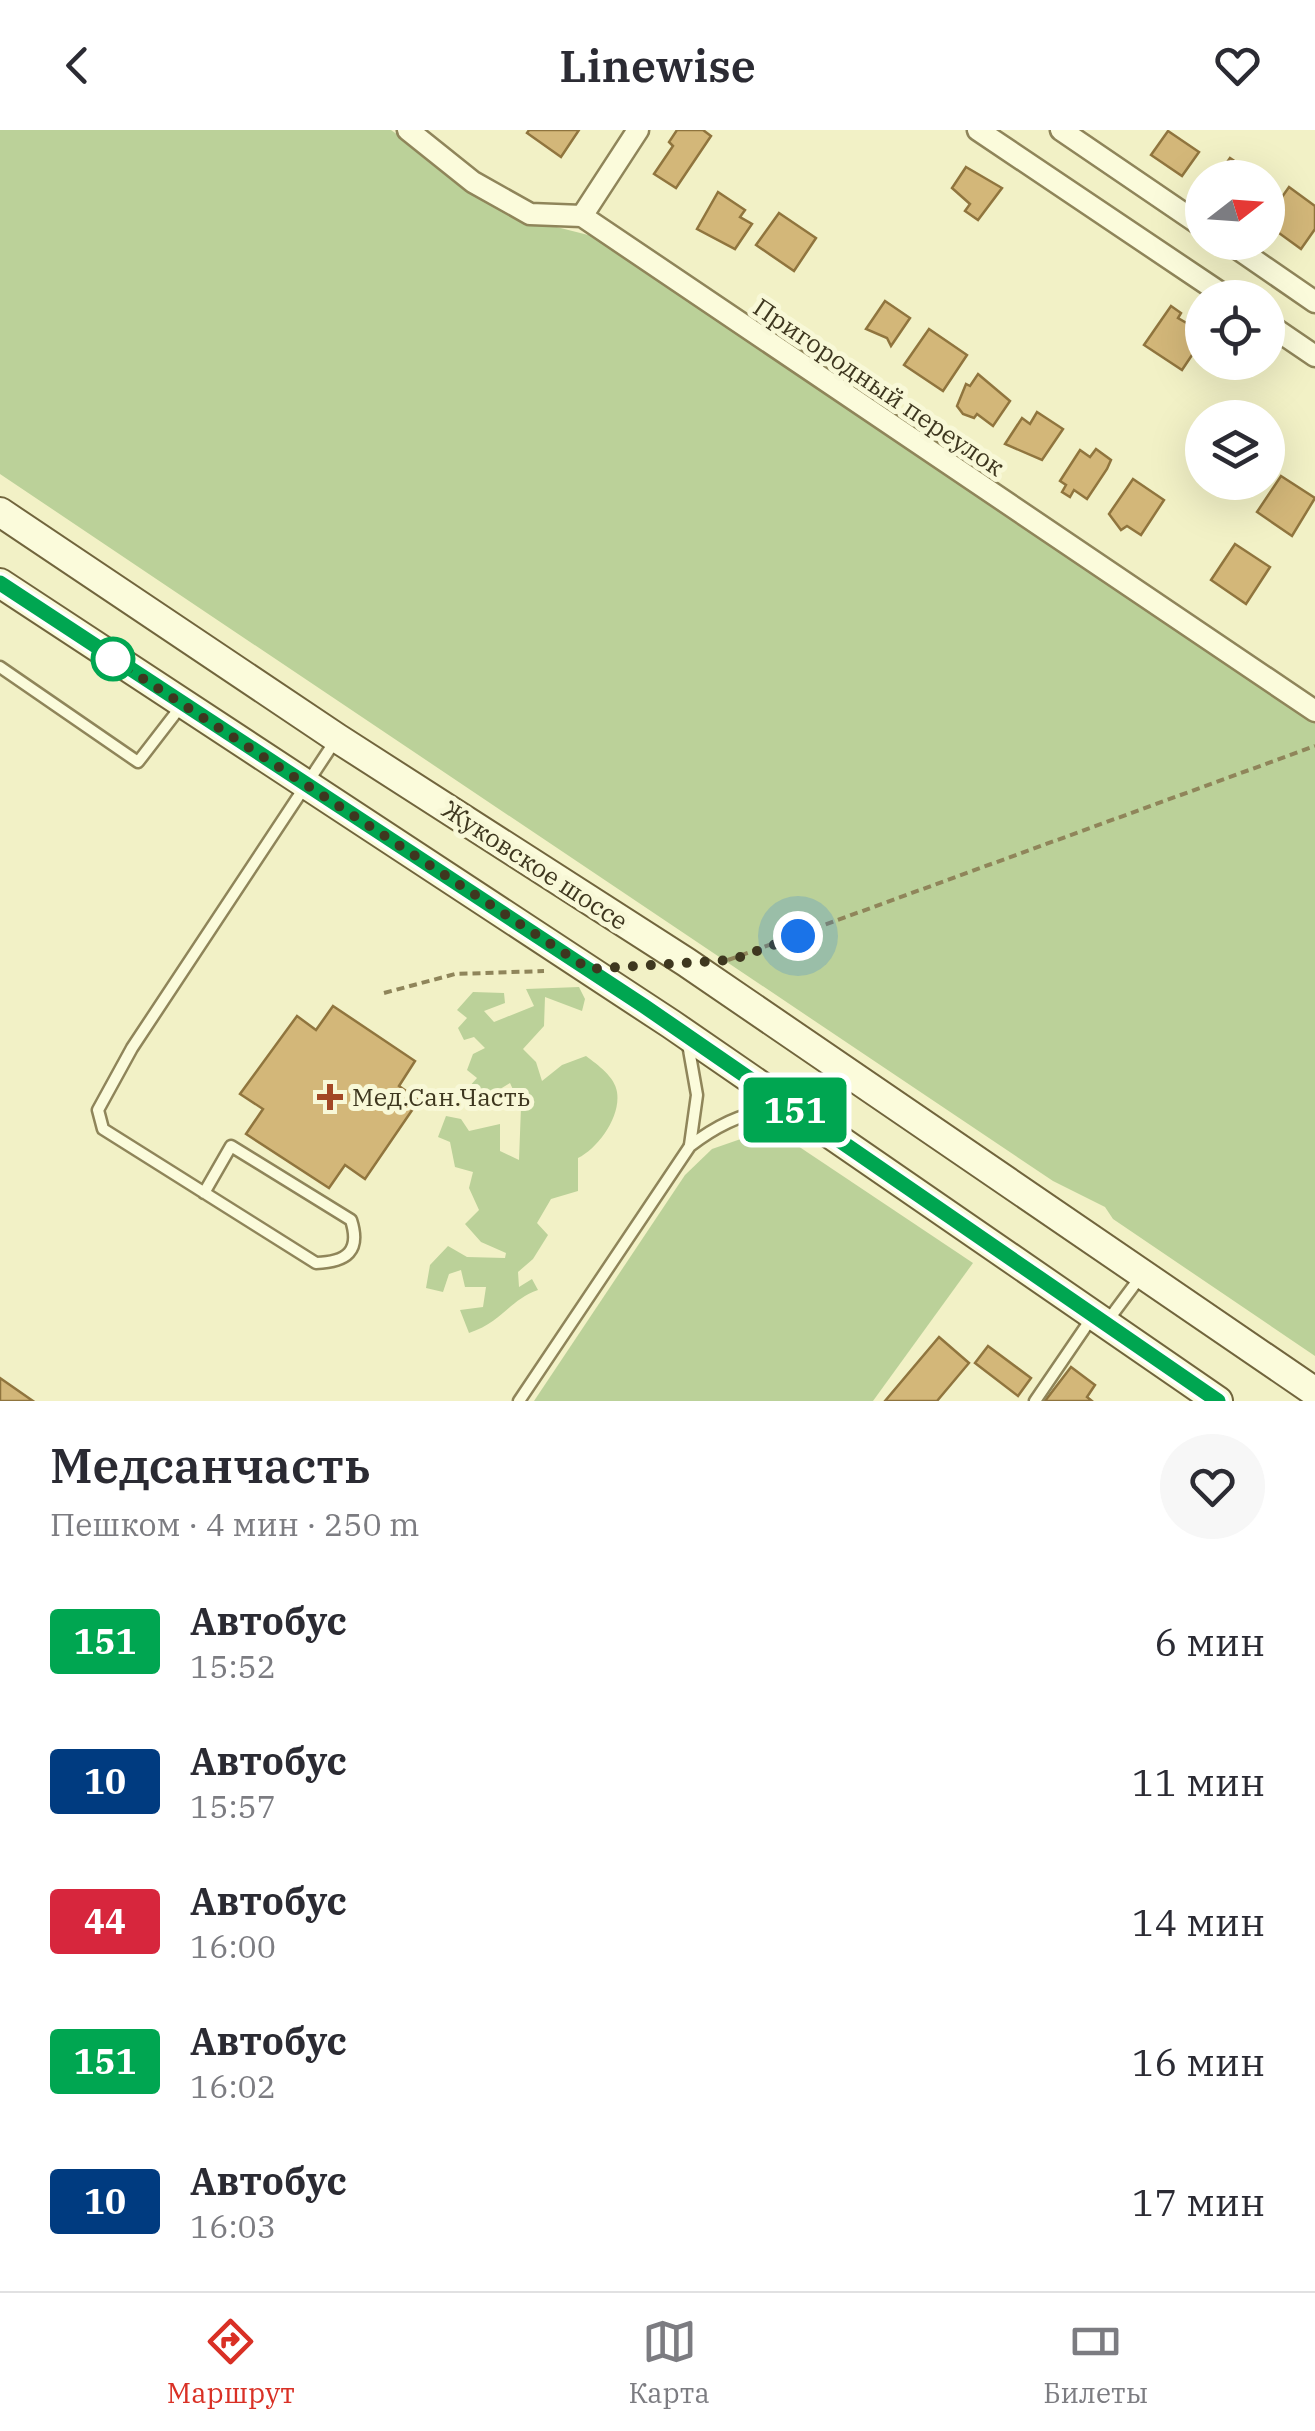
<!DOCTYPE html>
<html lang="ru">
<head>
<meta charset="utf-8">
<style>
	:root { --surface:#fff; --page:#f7f7f7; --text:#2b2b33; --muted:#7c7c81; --line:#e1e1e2; --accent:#d93025 }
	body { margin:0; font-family:"IBM Plex Serif",serif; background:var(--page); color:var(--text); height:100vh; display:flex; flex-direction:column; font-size:38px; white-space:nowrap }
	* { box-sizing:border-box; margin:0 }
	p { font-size:32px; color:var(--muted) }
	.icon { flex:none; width:55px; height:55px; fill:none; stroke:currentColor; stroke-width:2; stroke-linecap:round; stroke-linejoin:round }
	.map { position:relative; height:1271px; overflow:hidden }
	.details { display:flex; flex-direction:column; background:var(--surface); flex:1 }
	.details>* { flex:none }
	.badge { padding:0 20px; border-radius:8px; font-size:35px; line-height:65px }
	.needle { width:65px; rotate:73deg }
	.controls { position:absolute; left:1185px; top:30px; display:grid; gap:20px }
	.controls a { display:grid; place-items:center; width:100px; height:100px; border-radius:50%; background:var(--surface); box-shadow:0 10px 40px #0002; font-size:50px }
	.you { position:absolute; width:50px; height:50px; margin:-25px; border:8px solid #fff; border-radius:50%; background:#1a73e8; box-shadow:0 0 0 15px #1a73e833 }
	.map>.badge { position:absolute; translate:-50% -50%; box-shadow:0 0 0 5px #fff }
	.round { display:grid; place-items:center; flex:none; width:105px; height:105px; border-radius:52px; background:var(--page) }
	.summary { display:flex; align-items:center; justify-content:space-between; height:170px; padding:0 50px }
	h1 { font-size:48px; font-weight:600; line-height:75px }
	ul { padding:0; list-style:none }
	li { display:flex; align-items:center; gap:30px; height:140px; padding:0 50px }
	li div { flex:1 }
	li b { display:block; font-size:38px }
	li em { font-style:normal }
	li .badge { min-width:110px; font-weight:700; text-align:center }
	header { display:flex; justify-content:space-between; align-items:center; height:130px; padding:0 50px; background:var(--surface); font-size:45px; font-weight:600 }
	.dock { display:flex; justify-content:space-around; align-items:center; height:140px; border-top:2px solid var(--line); background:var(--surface); font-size:28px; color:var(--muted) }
	.dock a { display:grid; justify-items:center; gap:5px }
	.dock .on { color:var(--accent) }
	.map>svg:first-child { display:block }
</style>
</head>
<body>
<header><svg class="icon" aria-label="back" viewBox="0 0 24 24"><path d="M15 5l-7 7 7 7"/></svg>Linewise<svg class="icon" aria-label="heart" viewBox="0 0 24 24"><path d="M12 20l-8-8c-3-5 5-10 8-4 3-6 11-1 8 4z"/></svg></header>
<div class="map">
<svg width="1315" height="1271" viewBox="0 0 1315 1271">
	<rect width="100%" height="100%" fill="#f2f1c6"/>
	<!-- green -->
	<g fill="#bbd199">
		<polygon points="0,0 391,0 509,85 608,110 1315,592 1315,1226 1113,1089 1105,1077 1053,1051 0,344"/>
		<path d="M579 857 585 869 582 881 545 867 544 896 523 919 536 932 542 951 562 935 586 926C598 935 615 947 617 962 621 987 598 1018 578 1028V1061L551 1069 537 1093 548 1105 533 1129 518 1142 519 1157 532 1149 538 1160C509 1170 503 1192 469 1203L460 1180 483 1177 486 1157H465L461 1140 449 1144 443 1162 426 1158 430 1135 448 1116 467 1127 505 1128 506 1123 481 1112 465 1094 479 1080 469 1058 473 1042 455 1037 450 1012 438 1007 446 986 461 989 469 1001 500 994V1021L519 1030 521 977 510 953 487 967 472 968 468 958 477 948 467 940 473 924 485 918 474 907 464 910 458 898 467 888 457 880 473 862 504 863 505 873 484 881 494 892 534 876 526 859Z"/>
		<polygon points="758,1003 795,1014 973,1133 873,1271 534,1271 685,1045 712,1019"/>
	</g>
	<!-- building -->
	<g fill="#d3b779" stroke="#90753e" stroke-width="2.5">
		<polygon points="529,0 579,0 561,27 527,3"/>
		<polygon points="677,0 703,0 711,6 676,58 654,44 673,16 669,12"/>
		<polygon points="1168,1 1199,22 1182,46 1151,25"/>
		<polygon points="1230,28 1260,48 1216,48"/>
		<polygon points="966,37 1002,58 978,90 965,81 970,74 952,58"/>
		<polygon points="1289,57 1315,76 1315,99 1301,119 1268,95 1268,87"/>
		<polygon points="718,62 745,80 740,87 752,94 735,119 697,99"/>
		<polygon points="779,83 816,108 794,141 756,115"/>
		<polygon points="885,171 910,188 891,216 887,208 866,199"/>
		<polygon points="1171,176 1181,183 1178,188 1202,202 1202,210 1182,240 1144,215"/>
		<polygon points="929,199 967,225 943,261 904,235"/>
		<polygon points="978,244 1010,271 993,296 977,284 974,288 963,284 957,276 966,254 970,256"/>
		<polygon points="1037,282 1063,299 1042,330 1005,314 1022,288 1030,294"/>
		<polygon points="1096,319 1111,330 1107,339 1087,369 1074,360 1070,367 1062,362 1066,355 1060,351 1080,320 1090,327"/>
		<polygon points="1281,346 1315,368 1292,406 1257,382"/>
		<polygon points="1133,349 1164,370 1141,405 1127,396 1121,400 1109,384"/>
		<polygon points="1235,414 1270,437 1246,474 1211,450"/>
		<polygon points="333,876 415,931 399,956 419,970 365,1049 345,1035 329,1058 246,1004 263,979 240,964 297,886 316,900"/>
		<polygon points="939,1207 969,1233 937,1271 885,1271"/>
		<polygon points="988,1216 1031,1248 1018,1266 975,1233"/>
		<polygon points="1071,1237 1095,1255 1087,1267 1092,1271 1045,1271"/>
		<polygon points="0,1248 33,1271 0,1271"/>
	</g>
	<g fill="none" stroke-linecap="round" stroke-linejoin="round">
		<defs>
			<g id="service">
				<polyline points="0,537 138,632 182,575"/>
				<polyline points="688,914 697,965 690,1015"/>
				<path d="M204 1063 231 1016 351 1090C361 1121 347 1132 316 1133L103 999 98 980 132 918 337 608"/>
				<polyline points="1106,1193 1141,1146"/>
				<path d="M519 1271 690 1016C716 996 749 978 783 981"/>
				<polyline points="1035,1271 1093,1186"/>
			</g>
			<g id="minor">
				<polyline points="408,0 473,52 530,84 582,86 1315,581"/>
				<polyline points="978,0 1228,168"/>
				<polyline points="1061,0 1202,96"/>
				<polyline points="582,86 638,0"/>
				<polyline points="1228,112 1315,172"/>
				<polyline points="1268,194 1315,226"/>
			</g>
			<g id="secondary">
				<polyline points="0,382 337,608 686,832 1315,1262"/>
				<polyline points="0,453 671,894 1218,1271"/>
			</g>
		</defs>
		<!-- service casing -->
		<use href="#service" stroke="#8f855a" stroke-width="15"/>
		<!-- minor casing -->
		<use href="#minor" stroke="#8f855a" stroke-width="25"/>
		<!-- secondary casing -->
		<use href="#secondary" stroke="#71653d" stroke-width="32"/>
		<!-- path -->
		<g stroke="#8f855a" stroke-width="4" stroke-dasharray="8 5" stroke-linecap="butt">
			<polyline points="728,830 1315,616"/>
			<polyline points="384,863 455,844 544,841"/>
		</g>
		<!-- service -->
		<use href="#service" stroke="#fbfbdb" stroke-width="10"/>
		<!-- minor -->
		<use href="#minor" stroke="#fbfbdb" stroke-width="20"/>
		<!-- secondary -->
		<use href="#secondary" stroke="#fbfbdb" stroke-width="28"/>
	</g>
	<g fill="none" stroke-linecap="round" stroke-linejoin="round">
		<defs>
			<polyline id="line" points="0,453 644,876 1218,1271"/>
		</defs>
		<!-- line casing -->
		<use href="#line" stroke="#fff" stroke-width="22"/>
		<!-- line -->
		<use href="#line" stroke="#00a651" stroke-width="15"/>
		<!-- walk -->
		<polyline stroke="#3e371f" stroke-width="10" stroke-dasharray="0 18" points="113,529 589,839 732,830 798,806"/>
	</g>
	<!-- markers -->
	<circle fill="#fff" stroke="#00a651" stroke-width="5" cx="113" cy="529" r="20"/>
	<path fill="#a34725" stroke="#f8f8d7" stroke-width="4" d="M325 952h10v10h10v10h-10v10h-10v-10h-10v-10h10z"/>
	<g text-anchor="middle" stroke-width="10" stroke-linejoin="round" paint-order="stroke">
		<!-- street labels -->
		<g font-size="25" fill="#3e371f" stroke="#f8f8d7">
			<text transform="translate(879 257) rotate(34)" y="9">Пригородный переулок</text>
			<text transform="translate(535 735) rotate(33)" y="9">Жуковское шоссе</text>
		</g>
		<!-- poi labels -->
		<g font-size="25" fill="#3e371f" stroke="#f8f8d7" text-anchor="start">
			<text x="352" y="976">Мед.Сан.Часть</text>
		</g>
	</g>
</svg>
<div class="controls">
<a><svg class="needle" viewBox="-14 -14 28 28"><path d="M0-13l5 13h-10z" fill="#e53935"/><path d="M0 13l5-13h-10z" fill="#7c7c81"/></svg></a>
<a><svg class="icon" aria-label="locate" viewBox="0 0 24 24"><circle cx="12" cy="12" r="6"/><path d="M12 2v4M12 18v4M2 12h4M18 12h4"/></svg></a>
<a><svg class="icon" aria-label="layers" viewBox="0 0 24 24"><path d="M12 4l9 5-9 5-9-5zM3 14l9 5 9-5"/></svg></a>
</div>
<div class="you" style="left:798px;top:806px"></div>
<b class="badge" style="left:795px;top:980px;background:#00a651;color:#fff">151</b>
</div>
<section class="details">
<div class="summary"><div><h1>Медсанчасть</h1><p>Пешком · 4 мин · 250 m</p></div><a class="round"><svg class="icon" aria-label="heart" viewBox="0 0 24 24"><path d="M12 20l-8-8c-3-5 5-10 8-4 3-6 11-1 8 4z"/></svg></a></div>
<ul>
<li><span class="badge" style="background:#00a651;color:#fff">151</span><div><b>Автобус</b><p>15:52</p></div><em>6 мин</em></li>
<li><span class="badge" style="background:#003b80;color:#fff">10</span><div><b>Автобус</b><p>15:57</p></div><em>11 мин</em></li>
<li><span class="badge" style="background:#d7263d;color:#fff">44</span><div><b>Автобус</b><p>16:00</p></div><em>14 мин</em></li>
<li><span class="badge" style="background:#00a651;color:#fff">151</span><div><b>Автобус</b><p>16:02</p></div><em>16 мин</em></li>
<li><span class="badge" style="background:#003b80;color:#fff">10</span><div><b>Автобус</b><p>16:03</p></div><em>17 мин</em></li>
</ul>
</section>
<nav class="dock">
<a class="on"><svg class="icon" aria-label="directions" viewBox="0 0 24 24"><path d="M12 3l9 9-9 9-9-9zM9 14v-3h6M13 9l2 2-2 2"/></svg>Маршрут</a>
<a><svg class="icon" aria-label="map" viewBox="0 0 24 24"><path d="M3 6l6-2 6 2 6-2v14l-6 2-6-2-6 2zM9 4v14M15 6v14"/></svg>Карта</a>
<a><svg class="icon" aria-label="tickets" viewBox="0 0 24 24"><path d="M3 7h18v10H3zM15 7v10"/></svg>Билеты</a>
</nav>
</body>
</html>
